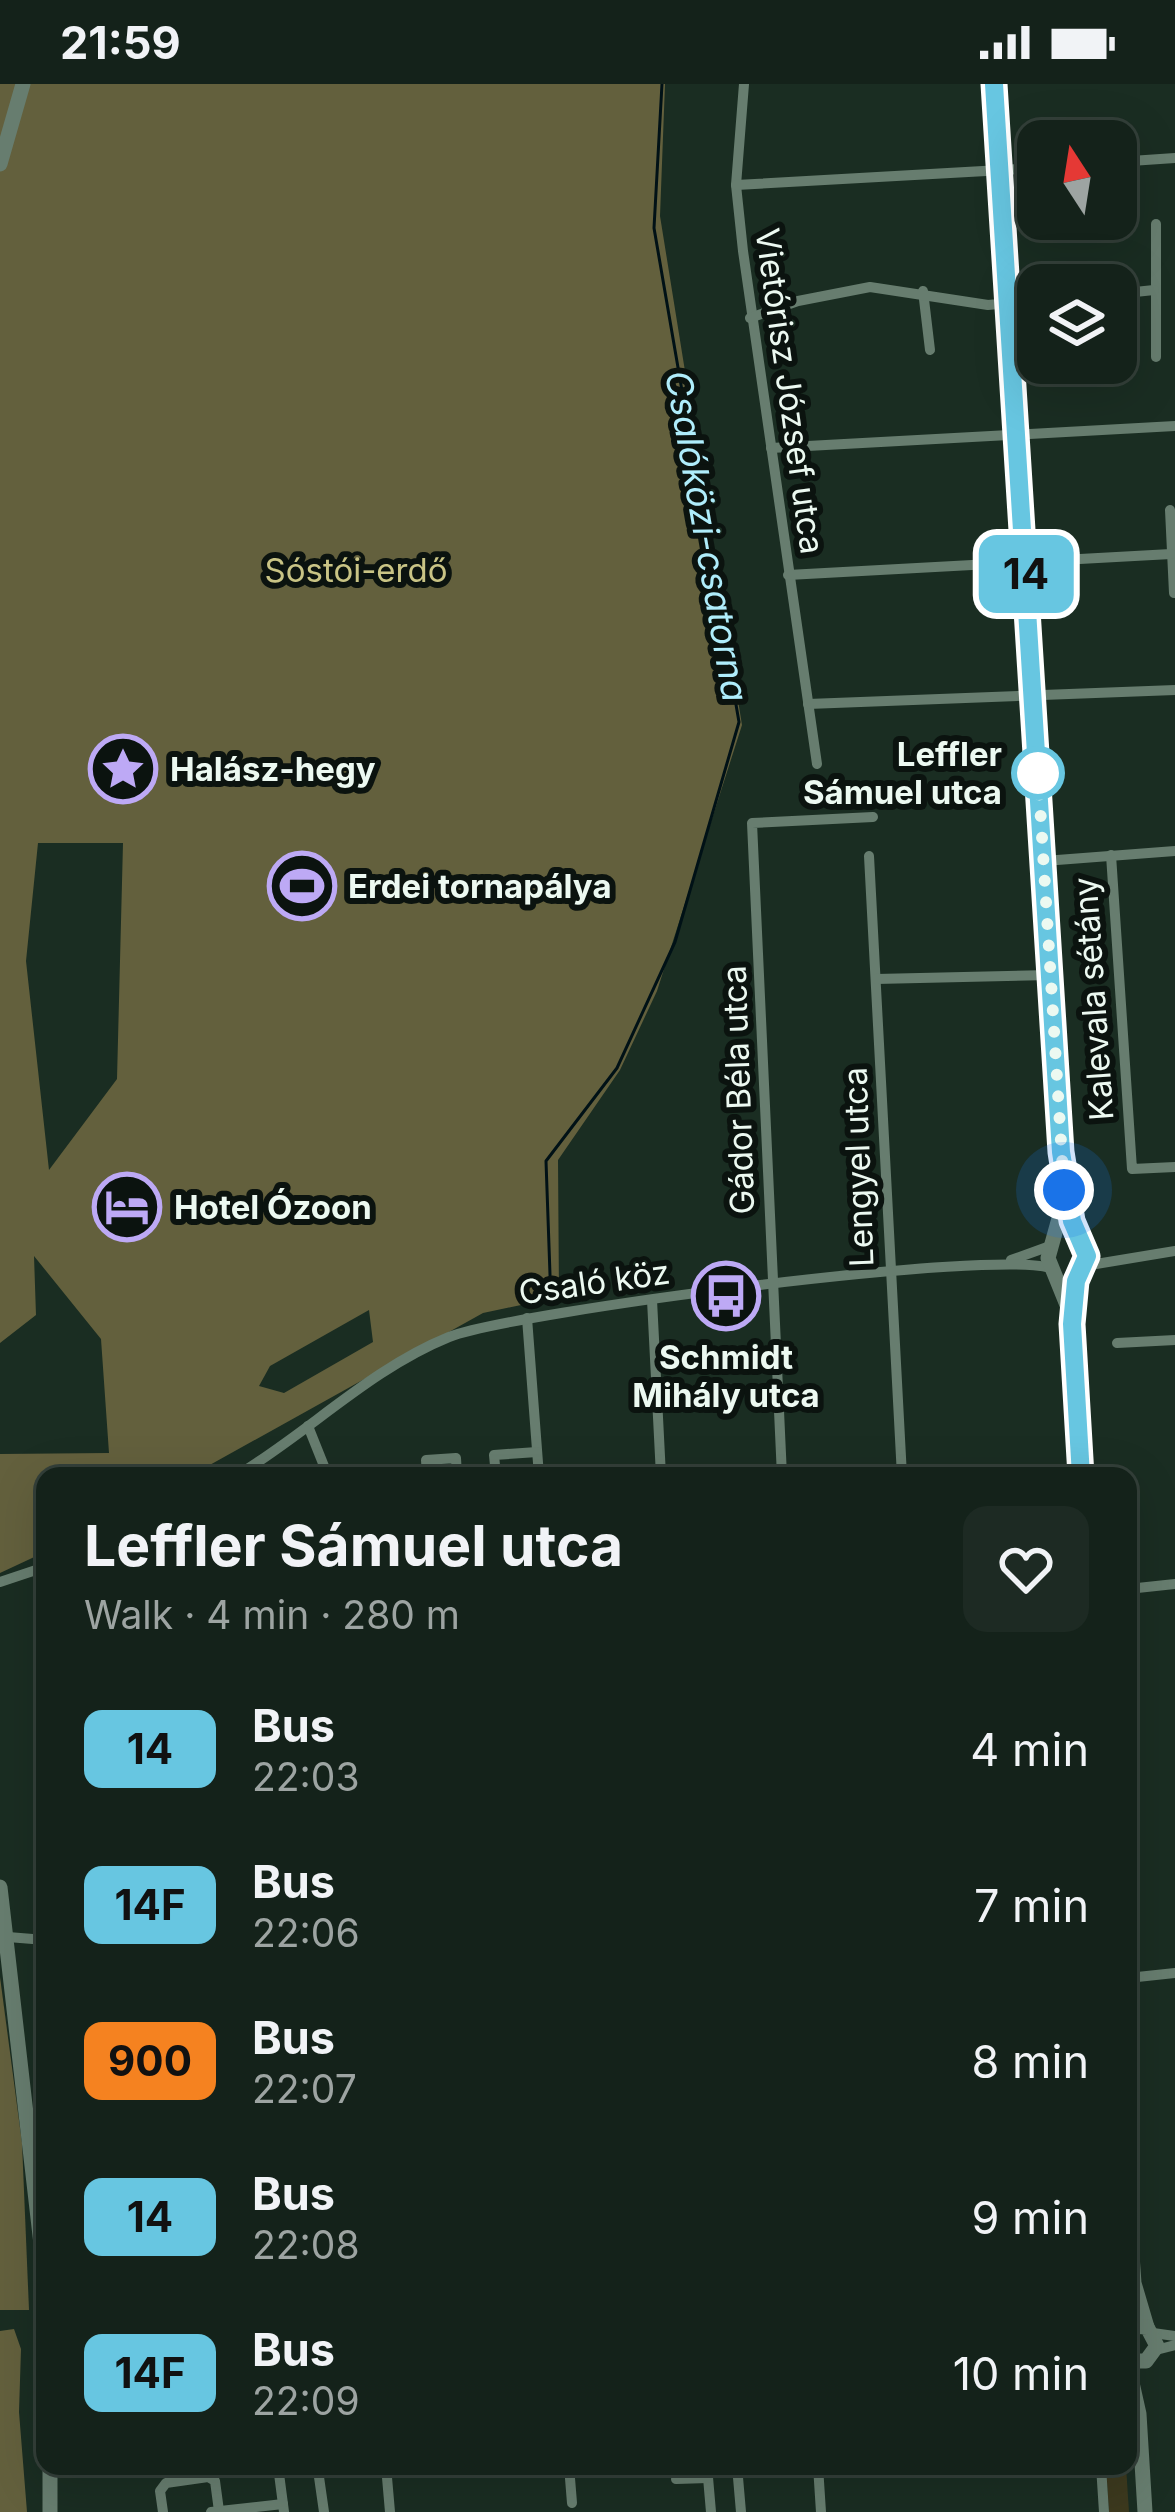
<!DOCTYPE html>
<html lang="en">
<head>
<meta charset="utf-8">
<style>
	:root { --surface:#14221a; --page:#1d2a23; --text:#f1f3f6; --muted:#9da4a2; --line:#333f39 }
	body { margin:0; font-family:Inter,sans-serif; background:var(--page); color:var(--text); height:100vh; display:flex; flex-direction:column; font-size:45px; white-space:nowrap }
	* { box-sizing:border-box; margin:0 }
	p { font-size:39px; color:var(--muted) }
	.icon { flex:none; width:66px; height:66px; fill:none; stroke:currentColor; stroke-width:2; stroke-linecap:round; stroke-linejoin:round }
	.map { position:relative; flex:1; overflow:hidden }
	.sheet { position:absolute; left:36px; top:1383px; width:1101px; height:1008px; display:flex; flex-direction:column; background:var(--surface); border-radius:24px; box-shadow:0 12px 48px #0002,0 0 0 3px var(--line) }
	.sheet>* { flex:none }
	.badge { padding:0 24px; border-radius:18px; font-size:42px; line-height:78px }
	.needle { width:78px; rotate:348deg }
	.buttons { position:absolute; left:1017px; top:36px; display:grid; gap:24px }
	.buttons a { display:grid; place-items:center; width:120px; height:120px; border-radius:24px; background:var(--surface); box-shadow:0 12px 48px #0002,0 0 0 3px var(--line); font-size:60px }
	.you { position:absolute; width:60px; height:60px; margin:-30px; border:9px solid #fff; border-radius:50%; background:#1a73e8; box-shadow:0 0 0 18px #1a73e833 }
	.map>.badge { position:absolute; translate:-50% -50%; box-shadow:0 0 0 6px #fff }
	.round { display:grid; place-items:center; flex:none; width:126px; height:126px; border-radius:24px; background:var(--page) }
	.head { display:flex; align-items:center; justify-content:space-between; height:204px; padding:0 48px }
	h1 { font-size:57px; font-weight:700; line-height:90px }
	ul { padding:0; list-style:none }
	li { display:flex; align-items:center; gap:36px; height:156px; padding:0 48px }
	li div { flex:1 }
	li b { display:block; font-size:45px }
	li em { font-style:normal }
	li .badge { min-width:132px; font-weight:700; text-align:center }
	.status { display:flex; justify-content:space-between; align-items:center; height:84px; padding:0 60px; background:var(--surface); direction:ltr }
	.status svg { height:33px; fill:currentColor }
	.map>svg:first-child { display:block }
</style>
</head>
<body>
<div class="status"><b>21:59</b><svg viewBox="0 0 49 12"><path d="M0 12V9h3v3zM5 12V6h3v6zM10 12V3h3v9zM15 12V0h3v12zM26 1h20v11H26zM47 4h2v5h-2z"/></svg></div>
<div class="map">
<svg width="1175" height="2428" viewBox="0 0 1175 2428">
	<rect width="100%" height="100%" fill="#1a2d22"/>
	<!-- green -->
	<polygon fill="#3c391e" points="1106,2382 1126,2382 1129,2428 1109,2428"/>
	<!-- forest -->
	<g fill="#63603d" fill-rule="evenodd">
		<path d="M0 0H665L660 132 742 641 657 907 620 986 558 1076 559 1213 483 1229 190 1392H45V1468L0 1489V1370L109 1369 101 1255 34 1172 36 1231 0 1259ZM38 759H123L117 995 49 1086 26 877ZM369 1226 373 1258 284 1309 259 1302 270 1282Z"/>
		<polygon points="0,1893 22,2059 29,2226 0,2226"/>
		<polygon points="14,2245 21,2265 19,2328 27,2428 0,2428 0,2247"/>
	</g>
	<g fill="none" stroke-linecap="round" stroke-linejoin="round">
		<!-- stream -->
		<polyline stroke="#001116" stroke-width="3" points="551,1219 546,1077 617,984 675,858 739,638 654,144 662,0"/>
		<!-- street -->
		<g stroke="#677d6f" stroke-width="10">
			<polyline points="744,0 736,101 743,167 817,680"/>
			<polyline points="1116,78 1175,74"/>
			<polyline points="736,101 1038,84"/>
			<polyline points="1156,140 1156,273"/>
			<polyline points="923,207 930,266"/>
			<polyline points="1116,210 1154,206"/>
			<polyline points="750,234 798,217 870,203 988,221 1038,216"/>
			<polyline points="771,364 1175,342"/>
			<polyline points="1170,426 1174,509"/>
			<polyline points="788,491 1171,470"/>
			<polyline points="808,620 1175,606"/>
			<polyline points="1111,771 1132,1085 1175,1083"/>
			<polyline points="869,772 902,1392"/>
			<polyline points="1044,777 1175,767"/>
			<polyline points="876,895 1050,891"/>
			<polyline points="1011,1176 1050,1162"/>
			<polyline points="1084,1182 1175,1167"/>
			<polyline points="652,1216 661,1392"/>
			<polyline points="527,1234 539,1392"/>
			<polyline points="1117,1259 1175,1256"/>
			<polyline points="308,1342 328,1392"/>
			<path d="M236 1392C308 1349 370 1285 449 1253 511 1228 1006 1163 1052 1185"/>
			<polyline points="427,1392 426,1376 456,1374 457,1392"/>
			<polyline points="496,1392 494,1371 537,1368"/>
			<polyline points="782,1392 752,739 873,733"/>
			<polyline points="0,1498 45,1483"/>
			<polyline points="1128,1505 1175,1500"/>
			<polyline points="8,1853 45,1856"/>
			<polyline points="1128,1894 1175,1889"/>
			<polyline points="1153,2249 1175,2252"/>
			<polyline points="1156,2266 1175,2261"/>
			<polyline points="278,2382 284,2428"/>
			<polyline points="386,2382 390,2428"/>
			<polyline points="569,2382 572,2419"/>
			<polyline points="707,2382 711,2428"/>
			<polyline points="737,2382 741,2428"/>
			<polyline points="818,2382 821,2428"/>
			<polyline points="1101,2382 1104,2428"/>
			<polyline points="319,2393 324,2428"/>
			<polyline points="676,2395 708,2394"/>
			<polyline points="163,2428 160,2407 166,2399 208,2393 215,2397 219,2427"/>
			<polyline points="211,2428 283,2420"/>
		</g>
		<!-- secondary -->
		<g stroke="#677d6f" stroke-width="15">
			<polyline points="994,0 1064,1106 1087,1172 1075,1197 1072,1240 1081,1392"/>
			<polyline points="0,80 23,0"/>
			<polyline points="1063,1120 1048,1174 1069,1226"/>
			<polyline points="0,1803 45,2195"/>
			<polyline points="1128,2115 1134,2199 1147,2243"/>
			<polyline points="1128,2242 1147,2243 1157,2262 1146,2277 1128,2277"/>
			<polyline points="1128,2281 1139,2330 1145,2428"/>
			<polyline points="50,2382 50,2428"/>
		</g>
	</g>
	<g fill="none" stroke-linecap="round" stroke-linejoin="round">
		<defs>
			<polyline id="line" points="994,0 1061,1068 1072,1137 1087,1172 1076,1197 1072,1240 1081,1392"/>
		</defs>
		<!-- line casing -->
		<use href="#line" stroke="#fff" stroke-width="27"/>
		<!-- line -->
		<use href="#line" stroke="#67c6e1" stroke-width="18"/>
		<!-- walk -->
		<polyline stroke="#ecf9f1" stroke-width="12" stroke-dasharray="0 21.6" points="1038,689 1064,1106"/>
	</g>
	<!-- icons -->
	<defs>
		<symbol id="sight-ring" viewBox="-11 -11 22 22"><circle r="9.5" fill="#0b130f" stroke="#bda9f5" stroke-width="1.5"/><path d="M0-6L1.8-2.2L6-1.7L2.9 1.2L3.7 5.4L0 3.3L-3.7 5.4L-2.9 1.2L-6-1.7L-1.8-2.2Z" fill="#bda9f5"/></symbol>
		<symbol id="stadium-ring" viewBox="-11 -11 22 22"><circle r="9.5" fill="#0b130f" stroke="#bda9f5" stroke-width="1.5"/><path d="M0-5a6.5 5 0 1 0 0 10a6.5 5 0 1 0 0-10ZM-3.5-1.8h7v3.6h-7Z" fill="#bda9f5"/></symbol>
		<symbol id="hotel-ring" viewBox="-11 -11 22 22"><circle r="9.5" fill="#0b130f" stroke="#bda9f5" stroke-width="1.5"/><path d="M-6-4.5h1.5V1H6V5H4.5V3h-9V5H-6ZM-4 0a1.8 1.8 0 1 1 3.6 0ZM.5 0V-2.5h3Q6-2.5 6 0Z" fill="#bda9f5"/></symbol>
		<symbol id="bus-ring" viewBox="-11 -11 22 22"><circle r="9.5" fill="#0b130f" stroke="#bda9f5" stroke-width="1.5"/><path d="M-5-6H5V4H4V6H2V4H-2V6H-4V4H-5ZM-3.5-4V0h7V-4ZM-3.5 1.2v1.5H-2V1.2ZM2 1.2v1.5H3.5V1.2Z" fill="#bda9f5"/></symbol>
	</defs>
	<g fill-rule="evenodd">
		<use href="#sight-ring" x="85" y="647" width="76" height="76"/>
		<use href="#stadium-ring" x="264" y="764" width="76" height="76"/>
		<use href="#hotel-ring" x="89" y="1085" width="76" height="76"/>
		<use href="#bus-ring" x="688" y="1174" width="76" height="76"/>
	</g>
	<!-- markers -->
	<circle fill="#fff" stroke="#67c6e1" stroke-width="6" cx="1038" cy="689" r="24"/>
	<g text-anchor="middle" stroke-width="12" stroke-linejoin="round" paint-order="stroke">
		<!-- street labels -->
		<g font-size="33" fill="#ecf9f1" stroke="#0b130f">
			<text transform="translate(790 307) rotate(82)" y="12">Vietórisz József utca</text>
			<text transform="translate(1093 915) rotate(-94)" y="12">Kalevala sétány</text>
			<text transform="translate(738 1006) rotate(-92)" y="12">Gádor Béla utca</text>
			<text transform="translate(858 1083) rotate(-92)" y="12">Lengyel utca</text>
			<text transform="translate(594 1198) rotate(-8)" y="12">Csaló köz</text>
		</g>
		<!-- park labels -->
		<g font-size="33" fill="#c9c485" stroke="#0b130f">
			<text x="356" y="498">Sóstói-erdő</text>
		</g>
		<!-- stop labels -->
		<g font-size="33" font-weight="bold" fill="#ecf9f1" stroke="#0b130f" text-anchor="end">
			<text x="1002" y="682">Leffler<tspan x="1002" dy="38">Sámuel utca</tspan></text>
		</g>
		<!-- poi labels -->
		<g font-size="33" font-weight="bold" fill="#ecf9f1" stroke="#0b130f" text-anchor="start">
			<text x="170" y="697">Halász-hegy</text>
			<text x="348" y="814">Erdei tornapálya</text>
			<text x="174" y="1135">Hotel Ózoon</text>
			<text x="726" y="1285" text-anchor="middle">Schmidt<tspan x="726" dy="38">Mihály utca</tspan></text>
		</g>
		<!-- water labels -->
		<g font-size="36" font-style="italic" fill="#afedfb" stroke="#0b130f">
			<text transform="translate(707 452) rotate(80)" y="13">Csalóközi-csatorna</text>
		</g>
	</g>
</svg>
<div class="buttons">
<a><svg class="needle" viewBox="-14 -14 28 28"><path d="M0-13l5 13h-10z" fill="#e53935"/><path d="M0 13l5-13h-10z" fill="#9da4a2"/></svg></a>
<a><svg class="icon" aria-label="layers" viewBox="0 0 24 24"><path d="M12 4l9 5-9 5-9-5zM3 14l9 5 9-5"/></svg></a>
</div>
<div class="you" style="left:1064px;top:1106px"></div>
<b class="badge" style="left:1026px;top:490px;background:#67c6e1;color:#111">14</b>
<section class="sheet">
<div class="head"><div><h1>Leffler Sámuel utca</h1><p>Walk · 4 min · 280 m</p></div><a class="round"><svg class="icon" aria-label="heart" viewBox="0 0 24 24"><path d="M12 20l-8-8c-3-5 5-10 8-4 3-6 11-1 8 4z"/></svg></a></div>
<ul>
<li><span class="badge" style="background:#67c6e1;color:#111">14</span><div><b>Bus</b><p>22:03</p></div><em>4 min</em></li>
<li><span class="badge" style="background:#67c6e1;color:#111">14F</span><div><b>Bus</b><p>22:06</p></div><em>7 min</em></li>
<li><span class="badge" style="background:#f58220;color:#111">900</span><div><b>Bus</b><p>22:07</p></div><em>8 min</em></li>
<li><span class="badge" style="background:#67c6e1;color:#111">14</span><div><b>Bus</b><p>22:08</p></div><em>9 min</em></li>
<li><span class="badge" style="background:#67c6e1;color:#111">14F</span><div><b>Bus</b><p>22:09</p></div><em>10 min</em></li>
</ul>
</section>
</div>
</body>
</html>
